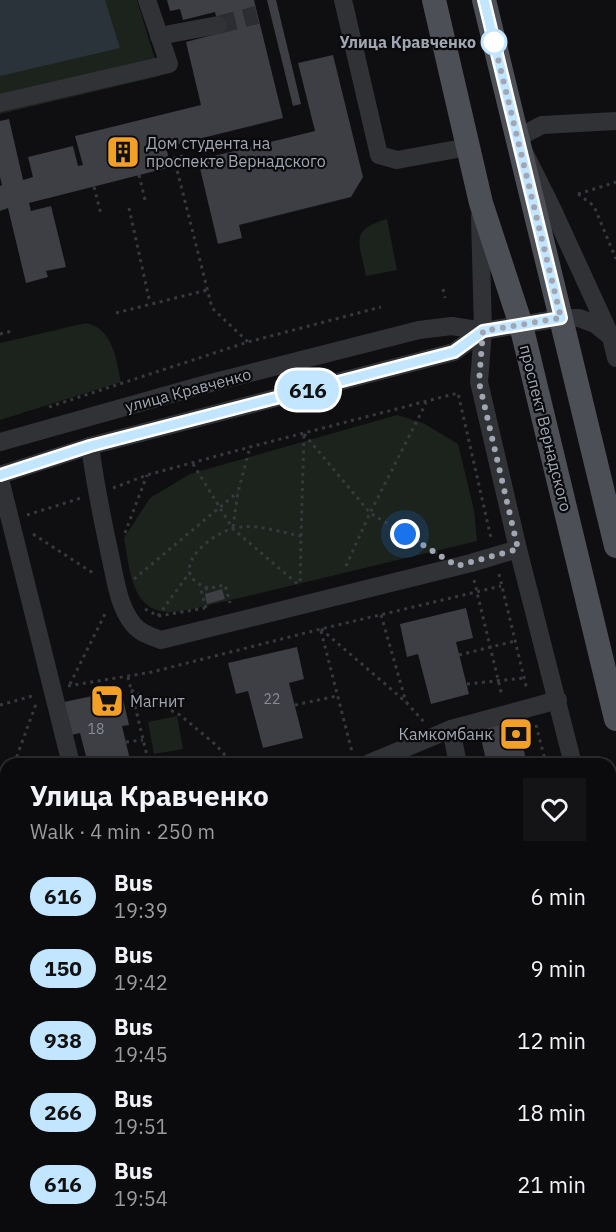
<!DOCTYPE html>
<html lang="en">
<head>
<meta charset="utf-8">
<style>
	:root { --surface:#0b0b0d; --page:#141416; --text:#f1f3f6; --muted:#9a9b9d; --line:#2b2b2e }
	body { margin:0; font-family:"IBM Plex Sans",sans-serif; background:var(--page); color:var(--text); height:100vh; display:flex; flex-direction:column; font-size:22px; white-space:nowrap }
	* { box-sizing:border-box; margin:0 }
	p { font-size:20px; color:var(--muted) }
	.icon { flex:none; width:33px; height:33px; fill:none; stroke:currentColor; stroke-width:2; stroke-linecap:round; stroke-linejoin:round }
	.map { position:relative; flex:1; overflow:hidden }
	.panel { position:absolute; left:0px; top:758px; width:616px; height:476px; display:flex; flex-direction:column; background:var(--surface); border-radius:18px 18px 0 0; box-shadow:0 3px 9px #0003,0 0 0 2px var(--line) }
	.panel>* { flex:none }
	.badge { padding:0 12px; border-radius:20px; font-size:21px; line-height:39px }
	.you { position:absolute; width:30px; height:30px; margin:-15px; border:4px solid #fff; border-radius:50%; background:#1a73e8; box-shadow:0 0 0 9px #1a73e833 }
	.map>.badge { position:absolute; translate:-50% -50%; box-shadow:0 0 0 3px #fff }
	.round { display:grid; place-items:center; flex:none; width:63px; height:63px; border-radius:0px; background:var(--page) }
	.head { display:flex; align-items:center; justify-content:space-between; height:102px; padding:0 30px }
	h1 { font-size:28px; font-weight:700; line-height:45px }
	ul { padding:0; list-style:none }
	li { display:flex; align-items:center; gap:18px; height:72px; padding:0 30px }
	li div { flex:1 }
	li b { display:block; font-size:22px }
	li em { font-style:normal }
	li .badge { min-width:66px; font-weight:700; text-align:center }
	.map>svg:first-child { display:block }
</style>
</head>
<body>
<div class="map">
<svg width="616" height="1232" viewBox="0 0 616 1232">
	<rect width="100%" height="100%" fill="#0f0f11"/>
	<!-- built -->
	<g fill="#1b1b1e">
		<polygon points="6,952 6,1176 0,1178 0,953"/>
		<polygon points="616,1163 616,1232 494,1232 493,1227 610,1227 611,1164"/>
	</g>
	<!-- green -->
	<g fill="#1c231c">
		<polygon points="0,0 137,0 160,76 0,114"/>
		<path d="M387 219 397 270 366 276C360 243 348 230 387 219Z"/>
		<path d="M86 323C113 329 116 358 121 382L0 420V343Z"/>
		<path d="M397 415 423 423 458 444 474 510 477 541 193 609C185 610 177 612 169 612 130 611 130 567 124 538L150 498 190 474Z"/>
		<polygon points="177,716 183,749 154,754 148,722"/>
	</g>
	<!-- water -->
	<polygon fill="#293339" points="0,0 105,0 120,48 0,76"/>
	<!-- building -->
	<g fill="#3e3f44">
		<polygon points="167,0 254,0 283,118 166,147 171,167 29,203 31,211 51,206 66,267 46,271 48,277 26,283 8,208 0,211 0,186 2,185 0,177 0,121 9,119 23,180 33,177 28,157 73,146 78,166 83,165 75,136 201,105 186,42 220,33 215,12 183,20 180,9 170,11"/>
		<polygon points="267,0 276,0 301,104 293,106"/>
		<polygon points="333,55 363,177 351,197 239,225 242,238 218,244 198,160 315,131 298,63"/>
		<polygon points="222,589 225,599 207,604 205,594"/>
		<polygon points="466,608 473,638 456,642 469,694 431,704 418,654 407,657 400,624"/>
		<polygon points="297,647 304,679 289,683 303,738 263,748 248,691 236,694 228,663"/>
		<polygon points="121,690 129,725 122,726 131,764 88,764 80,733 71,735 64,702"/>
		<polygon points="516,717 527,764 487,764 478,726"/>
		<polygon points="6,894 6,931 0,932 0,896"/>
		<polygon points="6,995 6,1105 5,1106 0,1085 0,996"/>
		<polygon points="616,1203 616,1232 543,1232 542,1227 610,1227 610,1205"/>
		<polygon points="44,1227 151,1227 152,1232 27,1232"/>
		<polygon points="310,1227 414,1227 415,1232 361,1232 361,1230 351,1232 311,1232"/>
	</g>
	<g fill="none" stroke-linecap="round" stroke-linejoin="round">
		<!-- minor-tunnel -->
		<polyline stroke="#2c2d31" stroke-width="18" stroke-dasharray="18 9" stroke-linecap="butt" points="218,25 257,15"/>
		<!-- path -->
		<g stroke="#36393d" stroke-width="3" stroke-dasharray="3 4.5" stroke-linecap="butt">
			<polyline points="183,156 174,158 212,308 248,342"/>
			<polyline points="139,175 146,204"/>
			<polyline points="94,187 101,214"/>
			<polyline points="578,194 594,206 616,259"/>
			<polyline points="578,194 616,182"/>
			<polyline points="129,208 150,303"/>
			<polyline points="443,289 445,298"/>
			<polyline points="116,313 207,290"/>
			<polyline points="0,334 12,331"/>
			<polyline points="49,407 248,342 381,307"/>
			<polyline points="304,434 370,513 437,553"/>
			<polyline points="193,464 233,529 300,586"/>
			<polyline points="113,488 147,475 250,447 458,393 491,538"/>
			<polyline points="27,515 81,498"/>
			<polyline points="233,527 238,492 250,447"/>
			<polyline points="125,533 147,475"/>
			<polyline points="33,534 96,575"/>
			<polyline points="301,536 304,435"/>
			<polyline points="346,566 370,513 426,403"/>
			<polyline points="499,574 527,690"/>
			<polyline points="134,579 238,492"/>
			<polyline points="474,580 502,696"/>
			<path d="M208 588C165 573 206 537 231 529 253 522 279 532 301 536L300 586"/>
			<polyline points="206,608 201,590 225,585 230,603"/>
			<polyline points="145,609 158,616 205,608"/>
			<polyline points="381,615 406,702"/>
			<polyline points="158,616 190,572"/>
			<polyline points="321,629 406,702 424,722"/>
			<polyline points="321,631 352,752"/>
			<polyline points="459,655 515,641"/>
			<polyline points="128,677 149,764"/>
			<polyline points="70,684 106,612"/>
			<polyline points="467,684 524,678"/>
			<polyline points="68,686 152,672 321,629 501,586"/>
			<polyline points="131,690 180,715 216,745 233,764"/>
			<polyline points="0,705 36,695"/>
			<polyline points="295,705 337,696"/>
			<polyline points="536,725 546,764"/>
			<polyline points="126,742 143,740"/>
			<polyline points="14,764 36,704"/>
			<polyline points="0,801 6,785"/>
			<polyline points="610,1032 616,1054"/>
			<polyline points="211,1227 213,1232"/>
		</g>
		<!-- minor -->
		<g stroke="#303236" stroke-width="18">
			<polyline points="343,0 379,155 397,160 468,147"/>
			<polyline points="159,36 218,25"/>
			<polyline points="0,103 169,64 147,0"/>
			<polyline points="616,121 542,125 517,138 551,206 611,337 616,358"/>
			<polyline points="480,217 483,331 479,382 518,549 573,764"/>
			<polyline points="0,442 203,385 419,330 452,326 483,331 561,318 579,318 595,324 611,337"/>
			<path d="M90 446C95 483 102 518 110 555 115 577 118 606 133 624 140 633 150 636 161 640L471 563 518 549"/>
			<polyline points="0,475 90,446 454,352 483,331"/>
			<polyline points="0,479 71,764"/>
			<polyline points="451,729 458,764"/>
			<polyline points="367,764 451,729 558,700"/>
			<polyline points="0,849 6,848"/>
			<polyline points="610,913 616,936"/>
			<polyline points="610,1145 616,1144"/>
			<polyline points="269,1227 270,1232"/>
			<polyline points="431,1227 432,1232"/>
		</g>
		<!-- major -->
		<g stroke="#4c4f55" stroke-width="24">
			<polyline points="434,0 481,203 521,325 616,719"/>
			<polyline points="484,0 616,546"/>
		</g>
	</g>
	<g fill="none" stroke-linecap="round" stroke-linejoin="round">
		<defs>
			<polyline id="line" points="0,475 90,446 454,352 483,331 561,318 484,0"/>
		</defs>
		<!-- line casing -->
		<use href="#line" stroke="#fff" stroke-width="14"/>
		<!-- line -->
		<use href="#line" stroke="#c2e6ff" stroke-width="9"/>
		<!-- walk -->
		<polyline stroke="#a0a7b2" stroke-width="6" stroke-dasharray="0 10.8" points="405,534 457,566 518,549 479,382 483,331 561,318 494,42"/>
	</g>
	<!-- icons -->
	<defs>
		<symbol id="building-square" viewBox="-11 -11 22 22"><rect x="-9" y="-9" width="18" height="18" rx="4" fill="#f2a026" stroke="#0a0a0c"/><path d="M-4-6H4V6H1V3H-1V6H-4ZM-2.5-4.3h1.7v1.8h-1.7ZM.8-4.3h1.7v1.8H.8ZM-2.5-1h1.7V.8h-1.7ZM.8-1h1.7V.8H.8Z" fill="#111"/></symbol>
		<symbol id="supermarket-square" viewBox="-11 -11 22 22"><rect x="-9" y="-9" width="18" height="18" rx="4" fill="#f2a026" stroke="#0a0a0c"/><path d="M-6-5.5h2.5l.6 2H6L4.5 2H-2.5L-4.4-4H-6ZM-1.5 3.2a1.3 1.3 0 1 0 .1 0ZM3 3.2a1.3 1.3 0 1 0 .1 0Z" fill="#111"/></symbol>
		<symbol id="bank-square" viewBox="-11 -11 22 22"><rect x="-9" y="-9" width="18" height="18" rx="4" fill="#f2a026" stroke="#0a0a0c"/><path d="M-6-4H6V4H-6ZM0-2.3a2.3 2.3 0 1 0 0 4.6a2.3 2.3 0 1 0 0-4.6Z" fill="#111"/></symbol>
	</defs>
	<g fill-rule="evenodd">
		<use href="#building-square" x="104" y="133" width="38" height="38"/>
		<use href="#supermarket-square" x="88" y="682" width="38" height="38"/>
		<use href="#bank-square" x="497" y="715" width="38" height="38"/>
	</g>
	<!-- markers -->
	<circle fill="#fff" stroke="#c2e6ff" stroke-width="3" cx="494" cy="42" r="12"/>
	<g text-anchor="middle" stroke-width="4.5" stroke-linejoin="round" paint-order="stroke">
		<!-- number labels -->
		<g font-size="14" fill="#888d96">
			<text x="272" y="704">22</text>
			<text x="96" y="734">18</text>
		</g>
		<!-- stop labels -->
		<g font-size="16" font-weight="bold" fill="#a0a7b2" stroke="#0a0a0c" text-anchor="end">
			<text x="476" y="48">Улица Кравченко</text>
		</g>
		<!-- poi labels -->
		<g font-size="16" fill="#a0a7b2" stroke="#0a0a0c" text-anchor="start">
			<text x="146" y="149">Дом студента на<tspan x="146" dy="18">проспекте Вернадского</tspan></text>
			<text x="130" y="707">Магнит</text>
			<text x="493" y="740" text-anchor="end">Камкомбанк</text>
		</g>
		<!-- street labels -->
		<g font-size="16" fill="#a0a7b2" stroke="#0a0a0c">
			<text transform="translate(188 390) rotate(-15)" y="6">улица Кравченко</text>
			<text transform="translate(546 428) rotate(76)" y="6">проспект Вернадского</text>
		</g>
	</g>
</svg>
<div class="you" style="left:405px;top:534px"></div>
<b class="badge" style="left:308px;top:390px;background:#c2e6ff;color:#111">616</b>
<section class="panel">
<div class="head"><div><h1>Улица Кравченко</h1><p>Walk · 4 min · 250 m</p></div><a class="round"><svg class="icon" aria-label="heart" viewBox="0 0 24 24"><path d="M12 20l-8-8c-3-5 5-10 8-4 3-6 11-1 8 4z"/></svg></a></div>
<ul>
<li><span class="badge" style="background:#c2e6ff;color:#111">616</span><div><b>Bus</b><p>19:39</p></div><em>6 min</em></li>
<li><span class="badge" style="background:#c2e6ff;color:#111">150</span><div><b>Bus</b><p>19:42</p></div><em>9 min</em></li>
<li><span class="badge" style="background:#c2e6ff;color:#111">938</span><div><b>Bus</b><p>19:45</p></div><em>12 min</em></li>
<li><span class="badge" style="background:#c2e6ff;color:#111">266</span><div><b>Bus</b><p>19:51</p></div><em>18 min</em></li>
<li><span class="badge" style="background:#c2e6ff;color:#111">616</span><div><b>Bus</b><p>19:54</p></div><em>21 min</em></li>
</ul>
</section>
</div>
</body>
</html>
